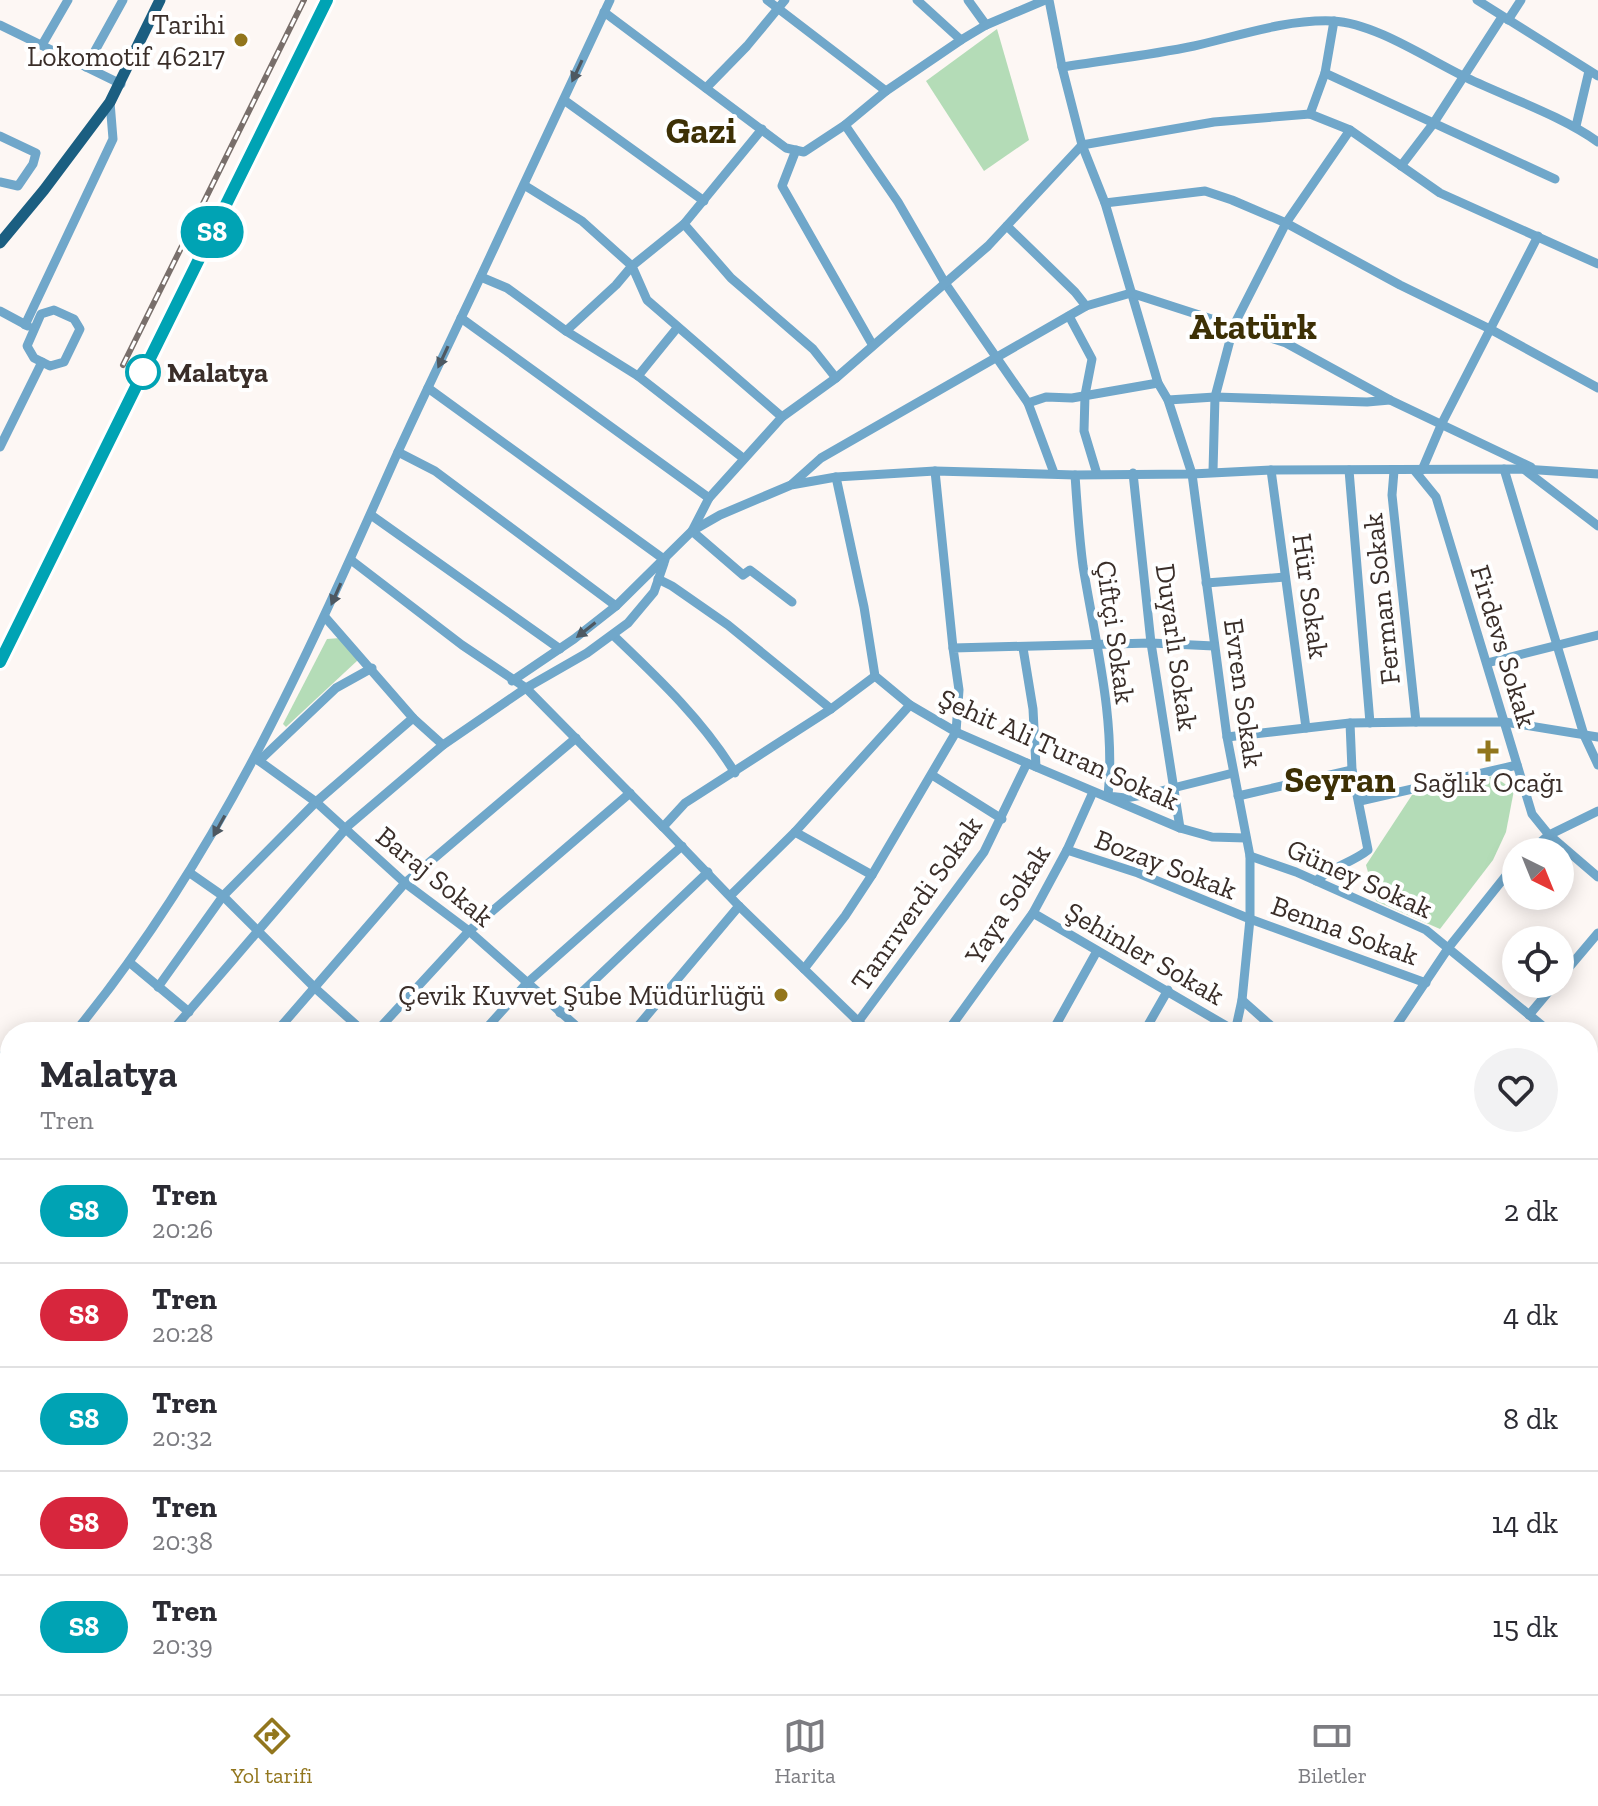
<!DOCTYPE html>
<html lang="tr">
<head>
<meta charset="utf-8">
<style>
	:root { --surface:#fff; --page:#f2f2f3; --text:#2b2b33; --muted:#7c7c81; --line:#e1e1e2; --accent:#92761d }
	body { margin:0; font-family:"Zilla Slab",serif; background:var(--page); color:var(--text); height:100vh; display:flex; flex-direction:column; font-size:30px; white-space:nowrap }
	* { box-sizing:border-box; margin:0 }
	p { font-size:26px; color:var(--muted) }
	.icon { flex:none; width:44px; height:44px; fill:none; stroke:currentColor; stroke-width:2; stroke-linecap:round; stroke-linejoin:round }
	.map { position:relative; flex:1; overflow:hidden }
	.sheet { position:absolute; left:0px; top:1022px; width:1598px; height:672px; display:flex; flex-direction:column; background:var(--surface); border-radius:32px 32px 0 0; box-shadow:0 4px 20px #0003 }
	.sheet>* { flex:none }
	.badge { padding:0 16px; border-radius:26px; font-size:28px; line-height:52px }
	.needle { width:52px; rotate:137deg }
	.tools { position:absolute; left:1502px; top:838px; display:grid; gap:16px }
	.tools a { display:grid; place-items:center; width:72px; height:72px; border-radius:50%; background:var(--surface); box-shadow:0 4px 20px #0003; font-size:40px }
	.map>.badge { position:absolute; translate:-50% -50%; box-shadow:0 0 0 4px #fff }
	.round { display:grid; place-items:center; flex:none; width:84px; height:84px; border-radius:42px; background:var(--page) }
	.summary { display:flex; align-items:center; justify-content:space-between; height:136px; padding:0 40px }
	h1 { font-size:38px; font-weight:700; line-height:60px }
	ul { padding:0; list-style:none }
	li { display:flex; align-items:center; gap:24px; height:104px; padding:0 40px; border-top:2px solid var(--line) }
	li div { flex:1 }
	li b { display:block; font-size:30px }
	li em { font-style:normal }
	li .badge { min-width:88px; font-weight:700; text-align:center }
	.tabs { display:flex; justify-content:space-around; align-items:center; height:112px; border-top:2px solid var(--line); background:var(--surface); font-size:22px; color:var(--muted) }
	.tabs a { display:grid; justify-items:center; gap:4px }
	.tabs .on { color:var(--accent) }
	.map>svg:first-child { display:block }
</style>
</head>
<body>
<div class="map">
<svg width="1598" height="1694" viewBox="0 0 1598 1694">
	<rect width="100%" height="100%" fill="#fdf7f4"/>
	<!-- green -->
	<g fill="#b4dcb7">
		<polygon points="997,29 1029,140 984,171 926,81"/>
		<polygon points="340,638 358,660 286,727 283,724 327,639"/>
		<polygon points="1493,776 1514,790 1506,832 1493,860 1440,929 1376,901 1366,865 1412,795"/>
	</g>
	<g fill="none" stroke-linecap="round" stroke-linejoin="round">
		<!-- minor -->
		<g stroke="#70a7ca" stroke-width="9">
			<polyline points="767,0 886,91"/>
			<polyline points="917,0 961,40"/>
			<polyline points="968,0 986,25"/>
			<polyline points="1049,0 1062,67 1082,145 1105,203 1158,383 1168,400 1192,474 1227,737 1250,856 1250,919 1242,1000 1235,1032"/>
			<polyline points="1477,0 1598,76"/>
			<polyline points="604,12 786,148 804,152 845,125 886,91 961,40 986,25 1045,0"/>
			<polyline points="1508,20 1521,0"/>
			<polyline points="0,25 121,84"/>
			<polyline points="42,45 68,0"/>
			<polyline points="86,67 123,0"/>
			<path d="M1062 67C1106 60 1151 55 1194 46 1238 36 1287 19 1333 21 1375 23 1429 60 1467 78 1509 98 1562 116 1598 142"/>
			<polyline points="1325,73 1555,179"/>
			<polyline points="706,88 747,46 785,0"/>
			<polyline points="564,100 704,201"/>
			<polyline points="1310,114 1325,73 1334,21"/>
			<polyline points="845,125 898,202 945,283 1028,403 1054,473"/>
			<polyline points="1576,126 1589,71"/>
			<polyline points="762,129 684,224 731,278 813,349 836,378"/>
			<polyline points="0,136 36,153 33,164 18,186 0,182"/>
			<polyline points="796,150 782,186 872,344"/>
			<polyline points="1401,166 1433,124 1502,17"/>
			<polyline points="1105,203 1205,191 1232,200 1286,223 1400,285 1490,329 1598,388"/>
			<polyline points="684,224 632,266 647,300 782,417"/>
			<polyline points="1007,226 1075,292 1086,306"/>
			<polyline points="481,277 507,288 566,331 616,285 632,266 582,221 524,185"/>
			<polygon points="54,310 74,319 80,329 64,362 50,366 34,358 27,346 41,314"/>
			<polyline points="0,311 28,326"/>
			<polyline points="1069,316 1092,359 1085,395 1084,431 1097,474"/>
			<polyline points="461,318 709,498"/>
			<polyline points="25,325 113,139 110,102"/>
			<polyline points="566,331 638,376 743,458"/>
			<polyline points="638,376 677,328"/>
			<polyline points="428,388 665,560"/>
			<polyline points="1168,400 1215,397 1367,402 1390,400"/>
			<polyline points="1028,403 1046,397 1072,398 1158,383"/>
			<polyline points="0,447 42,362"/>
			<polyline points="398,452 435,471 616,606"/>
			<polyline points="1504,469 1584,735 1598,765"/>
			<polyline points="1271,470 1306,728"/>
			<polyline points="1349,470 1370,723"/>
			<polyline points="1414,470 1436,497 1532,814 1549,835 1598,877"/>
			<polyline points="1422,470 1442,423 1538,236"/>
			<polyline points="1525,470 1598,526"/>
			<polyline points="935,471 953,648"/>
			<polyline points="1213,471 1215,397 1234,325 1286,223 1350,130"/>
			<polyline points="1394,471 1392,495 1416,722"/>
			<polyline points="1133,473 1151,643 1180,828"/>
			<path d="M1075 475C1077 505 1079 536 1083 566 1095 641 1116 720 1108 796L1125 798 1149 794 1233 773"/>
			<polyline points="836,477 864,607 875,676 910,705 956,732 1036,767 1180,828 1212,837 1246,838"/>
			<polyline points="792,484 821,458 1086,306 1131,293 1286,343 1390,400 1531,467"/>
			<polyline points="371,515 560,649"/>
			<polyline points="351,560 462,645 526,688 663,827 685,803 831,709 875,676"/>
			<polyline points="658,579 672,586 728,625 831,709"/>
			<polyline points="1206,583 1285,577"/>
			<polyline points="792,602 750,570 743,575 692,531 709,498 782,417 836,378 988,246 1082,145 1214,122 1310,114 1350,130 1440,193 1598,264"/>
			<polyline points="325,617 413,718 443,745"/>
			<path d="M613 635C657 677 703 720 735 773"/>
			<polyline points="1023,648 1033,709 1036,767"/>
			<polyline points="1487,663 1598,635"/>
			<polyline points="512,681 574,639 616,606 692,531 720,515 791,485 836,477 935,471 1075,475 1192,474 1271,470 1524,469 1598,474"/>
			<polyline points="1227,737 1350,723 1416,722 1505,722 1598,737"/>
			<polyline points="255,758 316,802 405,883 469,931 583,1032"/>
			<polyline points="259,761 336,688 372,668"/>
			<polyline points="932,775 1002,819"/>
			<polyline points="1238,796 1352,770"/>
			<polyline points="1360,801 1517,765"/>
			<polyline points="663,827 739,906 869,1032"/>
			<polyline points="795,832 910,705"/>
			<polyline points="1067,850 1138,873 1250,919 1426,983"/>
			<polyline points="1529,852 1549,835 1598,811"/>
			<polyline points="1250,856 1296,872 1426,930 1550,1032"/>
			<polyline points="190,873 223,896 315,988 364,1032"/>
			<path d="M1316 881C1331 867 1352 863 1368 850L1352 770 1350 723"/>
			<polyline points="731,895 795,832 872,875"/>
			<polyline points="1033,913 1235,1031"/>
			<polyline points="129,962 189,1012"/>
			<polyline points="804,969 845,916 872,875 956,732 959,690 953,648 1151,643 1214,646"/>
			<polyline points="1560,978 1598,933"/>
			<polyline points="158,987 223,896 316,802 413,718"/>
			<polyline points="1242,1000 1278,1032"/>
			<polyline points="560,1013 708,872"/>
			<polyline points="1529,1015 1555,984"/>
			<polyline points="858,1022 984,852 1027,763"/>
			<path d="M75 1032C220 855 305 661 397 454 429 384 463 315 495 246 534 164 571 82 610 0"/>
			<polyline points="171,1032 349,825 443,745 526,688 587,653 628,623 654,592 664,563"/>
			<polyline points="276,1032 405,883 576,738"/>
			<polyline points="376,1032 469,931 630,793"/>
			<polyline points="483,1032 527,983 682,846"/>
			<polyline points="633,1032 739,906"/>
			<polyline points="947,1032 1033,913 1067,850 1093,792"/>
			<polyline points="1052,1032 1097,951"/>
			<polyline points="1144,1032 1168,990"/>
			<polyline points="1392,1032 1449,947 1516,863"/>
			<polyline points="0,1056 10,1061"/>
			<polyline points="1588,1073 1598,1063"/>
			<polyline points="0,1115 10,1106"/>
			<polyline points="0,1185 10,1193"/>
			<polyline points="1588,1289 1598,1296"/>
			<polyline points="1588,1436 1598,1438"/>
			<polyline points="0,1450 10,1436"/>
			<polyline points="0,1556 6,1540"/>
			<polyline points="1588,1639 1598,1641"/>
			<polyline points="1455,1684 1456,1694"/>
			<polyline points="1475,1684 1475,1694"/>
			<polyline points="1580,1684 1591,1694"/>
			<polyline points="73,1694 78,1684"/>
			<polyline points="173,1694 177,1684"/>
			<polyline points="274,1694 277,1684"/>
			<polyline points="375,1694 379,1684"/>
			<polyline points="521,1694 531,1684"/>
			<polyline points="1143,1694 1145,1684"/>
		</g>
		<!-- major -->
		<g stroke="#1b5e81" stroke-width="11">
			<polyline points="0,243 44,190 110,102 160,0"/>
			<polyline points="0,1529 10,1529"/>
			<polyline points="0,1540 10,1540"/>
			<polyline points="1588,1580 1598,1582"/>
			<polyline points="1588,1590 1598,1591"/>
		</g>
		<defs>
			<g id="rail">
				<polyline points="123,365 304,0"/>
				<polyline points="0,662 327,0"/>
			</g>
		</defs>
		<!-- rail casing -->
		<use href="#rail" stroke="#796f6b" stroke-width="6"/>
		<!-- rail -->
		<use href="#rail" stroke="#fff" stroke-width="3" stroke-dasharray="9" stroke-linecap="butt"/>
	</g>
	<!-- one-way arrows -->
	<defs><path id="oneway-solid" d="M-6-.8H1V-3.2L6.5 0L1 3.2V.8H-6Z" transform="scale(2)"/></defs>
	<g fill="#4d5861">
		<use href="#oneway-solid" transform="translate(577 71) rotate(115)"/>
		<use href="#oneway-solid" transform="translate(443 357) rotate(115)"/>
		<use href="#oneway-solid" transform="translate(336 594) rotate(114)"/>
		<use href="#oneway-solid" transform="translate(586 630) rotate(142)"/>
		<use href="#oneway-solid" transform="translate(219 826) rotate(119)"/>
	</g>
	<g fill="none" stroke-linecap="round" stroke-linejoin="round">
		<defs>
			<polyline id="line" points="0,662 327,0"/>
		</defs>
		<!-- line casing -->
		<use href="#line" stroke="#fff" stroke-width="18"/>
		<!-- line -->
		<use href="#line" stroke="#00a3b4" stroke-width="12"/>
	</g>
	<!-- markers -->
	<g fill="#92761d" stroke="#fff" stroke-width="3">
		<circle cx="241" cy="40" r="8"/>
		<path d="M1484 739h8v8h8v8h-8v8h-8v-8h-8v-8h8z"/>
		<circle cx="781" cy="995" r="8"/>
	</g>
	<circle fill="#fff" stroke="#00a3b4" stroke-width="4" cx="143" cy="372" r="16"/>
	<g text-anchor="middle" stroke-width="8" stroke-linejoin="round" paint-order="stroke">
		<!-- poi labels -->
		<g font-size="28" fill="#3a2e29" stroke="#fff" text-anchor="end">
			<text x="225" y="34">Tarihi<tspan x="225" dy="32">Lokomotif 46217</tspan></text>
			<text x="1488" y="792" text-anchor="middle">Sağlık Ocağı</text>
			<text x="765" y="1005">Çevik Kuvvet Şube Müdürlüğü</text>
		</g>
		<!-- stop labels -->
		<g font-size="28" font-weight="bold" fill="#3a2e29" stroke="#fff" text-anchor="start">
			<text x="167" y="382">Malatya</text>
		</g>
		<!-- street labels -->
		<g font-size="28" fill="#3a2e29" stroke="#fff">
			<text transform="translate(1311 596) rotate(82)" y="10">Hür Sokak</text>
			<text transform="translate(1381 599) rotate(-96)" y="10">Ferman Sokak</text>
			<text transform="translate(1116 632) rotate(82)" y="10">Çiftçi Sokak</text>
			<text transform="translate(1504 646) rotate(73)" y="10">Firdevs Sokak</text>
			<text transform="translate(1177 647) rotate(82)" y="10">Duyarlı Sokak</text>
			<text transform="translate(1244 693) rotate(82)" y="10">Evren Sokak</text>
			<text transform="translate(1059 749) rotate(24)" y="10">Şehit Ali Turan Sokak</text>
			<text transform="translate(1166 864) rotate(21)" y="10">Bozay Sokak</text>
			<text transform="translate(435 876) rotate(39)" y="10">Baraj Sokak</text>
			<text transform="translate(1360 878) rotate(24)" y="10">Güney Sokak</text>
			<text transform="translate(916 903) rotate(-55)" y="10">Tanrıverdi Sokak</text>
			<text transform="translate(1007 904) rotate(-58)" y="10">Yaya Sokak</text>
			<text transform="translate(1345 930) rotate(20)" y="10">Benna Sokak</text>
			<text transform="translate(1145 953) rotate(30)" y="10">Şehinler Sokak</text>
		</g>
		<!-- district labels -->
		<g font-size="36" font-weight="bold" fill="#3d3005" stroke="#fff">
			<text x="701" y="143">Gazi</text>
			<text x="1253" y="339">Atatürk</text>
			<text x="1340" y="792">Seyran</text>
		</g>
	</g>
</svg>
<div class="tools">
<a><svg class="needle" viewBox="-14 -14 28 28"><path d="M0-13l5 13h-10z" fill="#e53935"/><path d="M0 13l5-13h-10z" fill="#7c7c81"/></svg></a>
<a><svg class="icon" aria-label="locate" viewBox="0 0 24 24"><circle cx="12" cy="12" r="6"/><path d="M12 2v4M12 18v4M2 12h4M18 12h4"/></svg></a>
</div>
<b class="badge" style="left:212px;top:232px;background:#00a3b4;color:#fff">S8</b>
<section class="sheet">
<div class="summary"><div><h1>Malatya</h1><p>Tren</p></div><a class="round"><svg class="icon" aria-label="heart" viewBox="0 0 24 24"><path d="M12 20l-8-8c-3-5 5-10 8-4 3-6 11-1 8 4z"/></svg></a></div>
<ul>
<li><span class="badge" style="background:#00a3b4;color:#fff">S8</span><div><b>Tren</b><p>20:26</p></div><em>2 dk</em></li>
<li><span class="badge" style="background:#d7263d;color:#fff">S8</span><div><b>Tren</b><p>20:28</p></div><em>4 dk</em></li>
<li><span class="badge" style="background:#00a3b4;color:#fff">S8</span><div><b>Tren</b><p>20:32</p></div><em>8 dk</em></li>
<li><span class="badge" style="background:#d7263d;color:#fff">S8</span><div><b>Tren</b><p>20:38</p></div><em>14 dk</em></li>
<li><span class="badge" style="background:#00a3b4;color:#fff">S8</span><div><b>Tren</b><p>20:39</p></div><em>15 dk</em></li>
</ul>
</section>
</div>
<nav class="tabs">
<a class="on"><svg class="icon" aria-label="directions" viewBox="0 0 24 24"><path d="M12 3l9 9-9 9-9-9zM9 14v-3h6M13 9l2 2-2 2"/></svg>Yol tarifi</a>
<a><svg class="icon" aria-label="map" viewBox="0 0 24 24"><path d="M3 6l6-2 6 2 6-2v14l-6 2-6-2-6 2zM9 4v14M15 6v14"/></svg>Harita</a>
<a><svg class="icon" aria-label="tickets" viewBox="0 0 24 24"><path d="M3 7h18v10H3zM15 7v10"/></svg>Biletler</a>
</nav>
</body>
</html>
